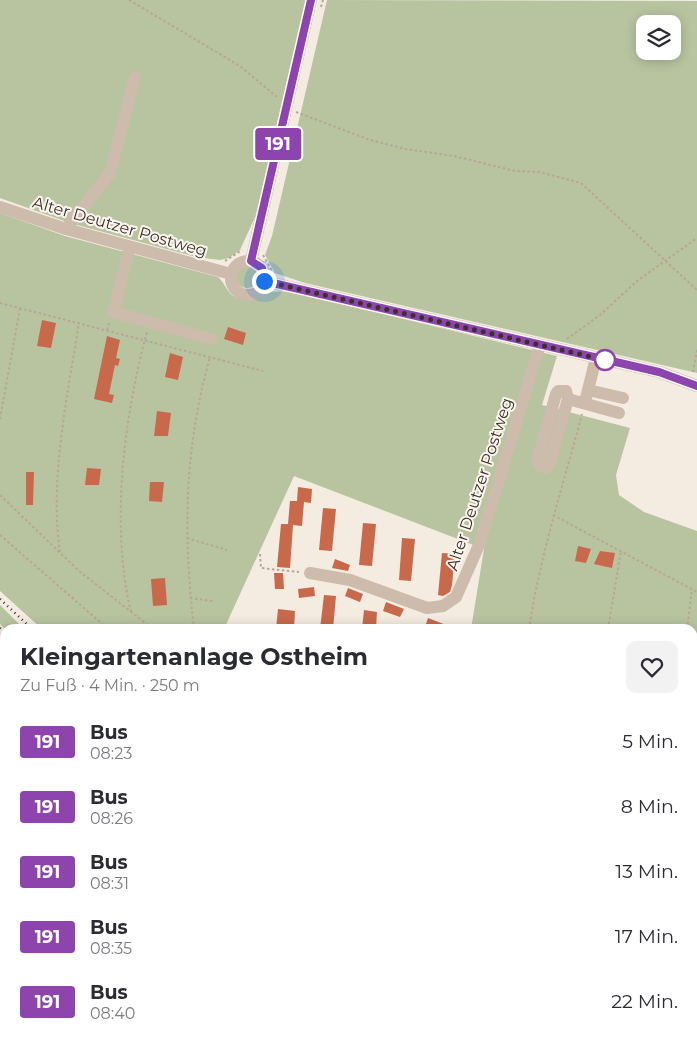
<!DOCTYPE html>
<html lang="de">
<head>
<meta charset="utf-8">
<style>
	:root { --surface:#fff; --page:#f2f2f3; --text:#2b2b33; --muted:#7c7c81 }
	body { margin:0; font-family:Montserrat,sans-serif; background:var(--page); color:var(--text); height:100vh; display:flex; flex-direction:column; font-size:19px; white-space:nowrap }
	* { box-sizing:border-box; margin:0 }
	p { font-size:16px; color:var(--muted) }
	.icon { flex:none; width:28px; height:28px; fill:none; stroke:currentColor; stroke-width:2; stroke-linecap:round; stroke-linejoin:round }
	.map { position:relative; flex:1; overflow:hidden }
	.details { position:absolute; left:0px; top:624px; width:698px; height:421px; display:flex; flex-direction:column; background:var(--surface); border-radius:15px 15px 0 0; box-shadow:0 2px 12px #0003 }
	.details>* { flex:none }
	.badge { padding:0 10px; border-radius:4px; font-size:18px; line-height:32px }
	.tools { position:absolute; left:636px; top:15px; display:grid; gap:10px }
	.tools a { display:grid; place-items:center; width:45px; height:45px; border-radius:10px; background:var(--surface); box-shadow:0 2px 12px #0003; font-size:25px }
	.you { position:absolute; width:25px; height:25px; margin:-12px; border:4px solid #fff; border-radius:50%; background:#1a73e8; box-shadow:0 0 0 8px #1a73e833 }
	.map>.badge { position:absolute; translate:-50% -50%; box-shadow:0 0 0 2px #fff }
	.round { display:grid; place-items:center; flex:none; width:52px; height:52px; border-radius:10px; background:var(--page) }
	.summary { display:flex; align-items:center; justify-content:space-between; height:85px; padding:0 20px }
	h1 { font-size:24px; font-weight:700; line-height:38px }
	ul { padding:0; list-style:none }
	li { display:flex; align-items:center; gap:15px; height:65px; padding:0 20px }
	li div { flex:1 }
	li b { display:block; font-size:19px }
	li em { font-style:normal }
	li .badge { min-width:55px; font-weight:700; text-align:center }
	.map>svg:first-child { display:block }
</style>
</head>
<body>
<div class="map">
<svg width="697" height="1044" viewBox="0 0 697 1044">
	<rect width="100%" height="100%" fill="#f4ebe1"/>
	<!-- green -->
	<g fill="#b8c4a0" fill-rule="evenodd">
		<polygon points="0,0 306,0 256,215 240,250 229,258 220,260 196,257 70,223 0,198"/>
		<path d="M327 0 697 1V373L305 283 275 273 265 255 272 236ZM645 24H672V51H645Z"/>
		<path d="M0 213 65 236 218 277C224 282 226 290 232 295 246 305 256 294 269 292 278 291 287 292 296 293L557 356 542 405 630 428 616 475 619 495 644 512 697 531V913L693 914 692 629H471L484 549 294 476 224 629H42L0 591Z"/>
		<circle cx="247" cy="277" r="11"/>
		<polygon points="0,605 24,629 5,629 0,624"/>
		<polygon points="0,694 5,699 5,969 0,966"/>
		<polygon points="0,996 5,1002 5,1040 21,1040 21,1044 0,1044"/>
		<polygon points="113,1040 240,1040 224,1044 125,1044"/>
		<polygon points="480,1040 656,1040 642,1044 471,1043"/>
	</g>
	<!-- building -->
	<g fill="#c8694b">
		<polygon points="42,320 56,323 51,348 37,346"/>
		<polygon points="228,327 246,333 243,345 224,339"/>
		<polygon points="107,336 120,340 116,358 120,359 118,366 115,365 109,394 114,395 112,403 94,399"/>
		<polygon points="170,353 183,357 178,380 165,377"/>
		<polygon points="157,411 171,413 168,436 154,436"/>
		<polygon points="87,468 101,469 99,485 85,485"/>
		<polygon points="26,472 34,472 33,505 26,505"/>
		<polygon points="150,482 164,482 162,502 149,501"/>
		<polygon points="298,487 312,489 311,503 304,502 302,526 293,525 290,568 277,567 281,524 288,524 290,501 297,501"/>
		<polygon points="323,508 336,509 332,551 319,550"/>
		<polygon points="363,523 376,524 372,566 359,565"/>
		<polygon points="402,538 415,539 411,581 399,580"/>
		<polygon points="578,546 591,549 586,563 575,561"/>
		<polygon points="600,551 615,553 612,568 594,564"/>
		<polygon points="442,553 455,554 452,585 450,592 443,596 438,595"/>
		<polygon points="335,559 350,565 348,571 332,568"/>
		<polygon points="274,573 283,573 284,589 275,589"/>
		<polygon points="165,578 167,605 153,606 151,579"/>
		<polygon points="314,587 315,596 299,598 298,589"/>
		<polygon points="348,588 363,594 360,602 345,596"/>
		<polygon points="324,595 336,596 333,629 320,629"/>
		<polygon points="386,602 404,609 400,617 383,611"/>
		<polygon points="278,609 295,611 294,629 276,629"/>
		<polygon points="364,610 377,612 376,629 362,629"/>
		<polygon points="428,618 454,628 454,629 425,627"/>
	</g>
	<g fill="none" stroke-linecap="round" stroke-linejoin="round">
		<!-- path -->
		<g stroke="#b9a596" stroke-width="2" stroke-dasharray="2.5 2.5" stroke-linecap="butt">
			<polyline points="129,0 240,66 277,97"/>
			<polyline points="321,7 323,0"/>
			<polyline points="296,112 367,139 405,149 454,156 515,171 539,172 581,183 697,290"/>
			<polyline points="263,255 272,271"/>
			<polyline points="225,261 242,250"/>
			<polyline points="0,303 263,371"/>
			<polyline points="107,330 110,321"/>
			<polyline points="567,339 600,315 637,281 697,238"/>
			<polyline points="693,372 697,350"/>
			<polyline points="0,419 20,308"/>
			<polyline points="0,495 79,571 153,629"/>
			<polyline points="553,515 697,592"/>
			<polyline points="0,535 108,629"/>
			<polyline points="187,538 227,550"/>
			<path d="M60 552C49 478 68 395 79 322"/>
			<polyline points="260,554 261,568 299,572"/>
			<polyline points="190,598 213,601"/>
			<path d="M131 612C110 525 124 417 147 332"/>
			<path d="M194 629C183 533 184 450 210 357"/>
			<path d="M529 629C540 555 563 486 582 414"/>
			<polyline points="608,629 621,551"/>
			<polyline points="687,629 692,589"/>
			<polyline points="692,809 697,807"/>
			<polyline points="0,840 5,843"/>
			<polyline points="692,853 697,852"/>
		</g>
		<!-- minor -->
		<g stroke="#cdbbac" stroke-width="12">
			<polyline points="0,207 66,229 231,274"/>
			<polyline points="66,229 110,173 135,77"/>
			<polyline points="130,247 113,312 212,339"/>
			<polyline points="251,261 311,0"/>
			<circle cx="248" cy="278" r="17"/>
			<polyline points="264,281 659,372 697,386"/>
			<polyline points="588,390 623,398"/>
			<polyline points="568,399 566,391 558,391 556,394 537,461 540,466 546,468 549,465 568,399 619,413"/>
			<polyline points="585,402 596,358"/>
			<polyline points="310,573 350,580 427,608 443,606 456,597 479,545 540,345"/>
		</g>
		<!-- highway -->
		<g stroke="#5c4a42" stroke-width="15">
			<polyline points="692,935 697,934"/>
			<polyline points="692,959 697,958"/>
			<polyline points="0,985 5,990"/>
			<polyline points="97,1040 107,1044"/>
			<polyline points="28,1044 28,1040"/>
			<polyline points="275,1044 310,1040"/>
			<polyline points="386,1044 401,1040"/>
		</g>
		<!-- rail -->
		<g stroke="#3b302b" stroke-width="2.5" stroke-dasharray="1 4" stroke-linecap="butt">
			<polyline points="0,599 32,629"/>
			<polyline points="0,628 5,633"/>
			<polyline points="0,639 5,644"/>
			<polyline points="0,653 5,658"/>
			<polyline points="0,669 5,675"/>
			<polyline points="343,1040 347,1044"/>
			<polyline points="368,1040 372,1044"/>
			<polyline points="405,1040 409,1044"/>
			<polyline points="415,1040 419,1044"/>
			<polyline points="448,1040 452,1044"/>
		</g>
	</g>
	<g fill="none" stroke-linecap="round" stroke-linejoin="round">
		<defs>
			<polyline id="line" points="311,0 251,261 262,268 264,281 659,372 697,386"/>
		</defs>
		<!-- line casing -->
		<use href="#line" stroke="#fff" stroke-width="11"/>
		<!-- line -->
		<use href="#line" stroke="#8e44ad" stroke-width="8"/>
		<!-- walk -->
		<polyline stroke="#3b302b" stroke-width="5" stroke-dasharray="0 9" points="264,281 605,360"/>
	</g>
	<!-- markers -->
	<circle fill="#fff" stroke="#8e44ad" stroke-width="2.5" cx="605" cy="360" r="10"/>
	<g text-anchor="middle" stroke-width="4" stroke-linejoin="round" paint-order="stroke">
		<!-- street labels -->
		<g font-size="16" fill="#3b302b" stroke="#fbf5ee">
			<text transform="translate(120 226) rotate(16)" y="6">Alter Deutzer Postweg</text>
			<text transform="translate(479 484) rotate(-72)" y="6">Alter Deutzer Postweg</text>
		</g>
	</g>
</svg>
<div class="tools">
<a><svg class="icon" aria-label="layers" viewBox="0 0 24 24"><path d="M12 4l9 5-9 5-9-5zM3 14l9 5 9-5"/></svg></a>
</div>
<div class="you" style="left:264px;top:281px"></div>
<b class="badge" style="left:278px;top:144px;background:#8e44ad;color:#fff">191</b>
<section class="details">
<div class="summary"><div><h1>Kleingartenanlage Ostheim</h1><p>Zu Fuß · 4 Min. · 250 m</p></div><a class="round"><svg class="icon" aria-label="heart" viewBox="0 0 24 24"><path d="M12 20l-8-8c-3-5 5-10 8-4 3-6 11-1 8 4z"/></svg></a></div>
<ul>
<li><span class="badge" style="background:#8e44ad;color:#fff">191</span><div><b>Bus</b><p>08:23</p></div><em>5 Min.</em></li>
<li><span class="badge" style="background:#8e44ad;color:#fff">191</span><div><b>Bus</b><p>08:26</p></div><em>8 Min.</em></li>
<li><span class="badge" style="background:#8e44ad;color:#fff">191</span><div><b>Bus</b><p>08:31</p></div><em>13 Min.</em></li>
<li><span class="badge" style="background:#8e44ad;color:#fff">191</span><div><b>Bus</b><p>08:35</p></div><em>17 Min.</em></li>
<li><span class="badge" style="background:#8e44ad;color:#fff">191</span><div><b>Bus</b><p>08:40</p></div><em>22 Min.</em></li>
</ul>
</section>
</div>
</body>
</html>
